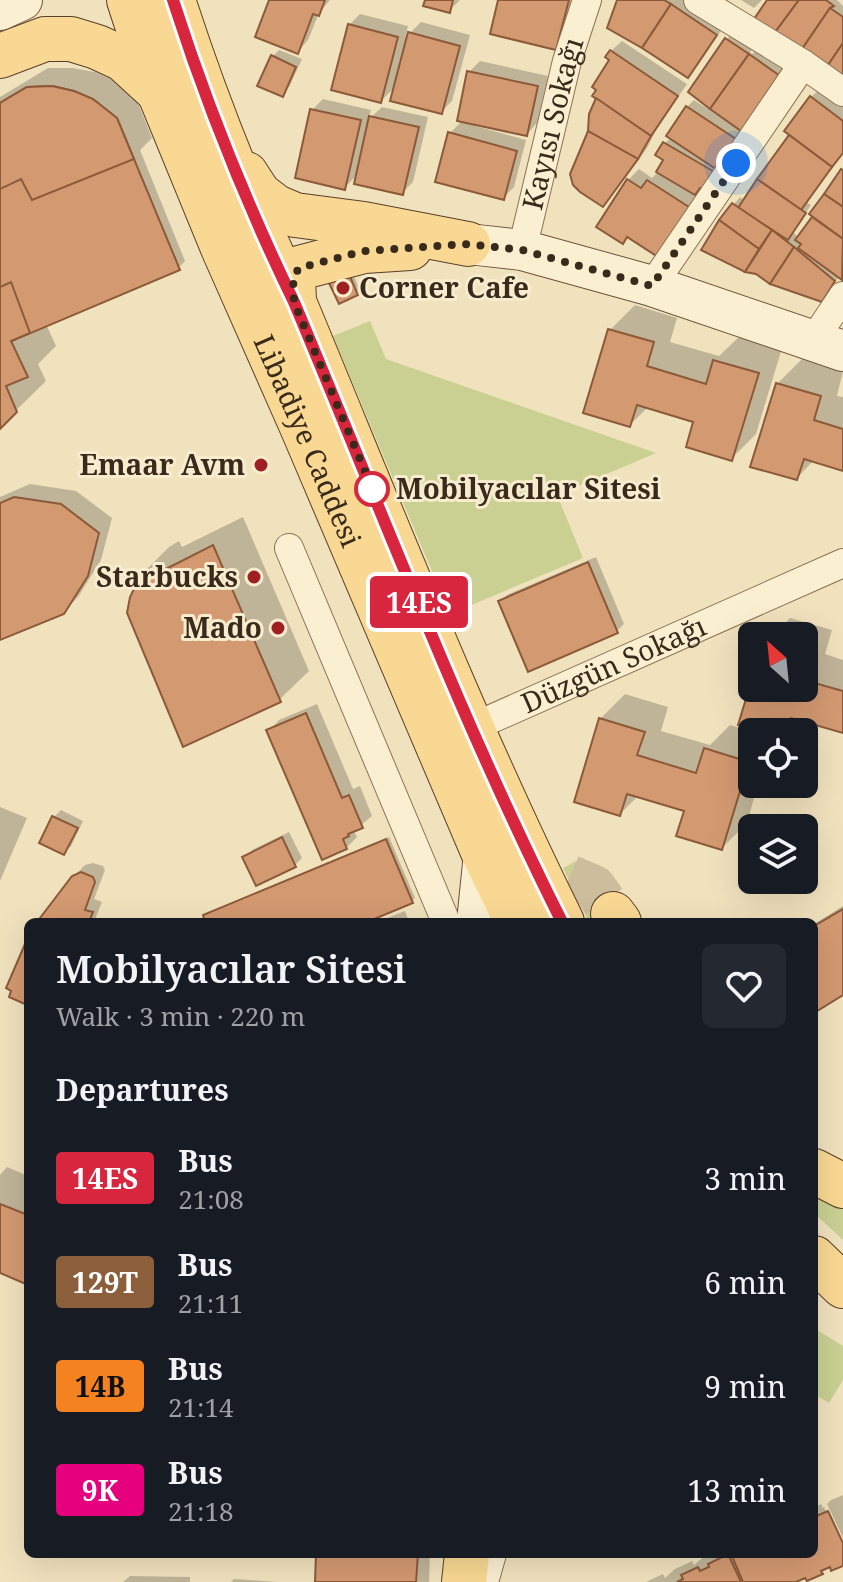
<!DOCTYPE html>
<html lang="en">
<head>
<meta charset="utf-8">
<style>
	:root { --surface:#171b24; --page:#242831; --text:#f1f3f6; --muted:#9ea1a6 }
	body { margin:0; font-family:"Noto Serif",serif; background:var(--page); color:var(--text); height:100vh; display:flex; flex-direction:column; font-size:30px; white-space:nowrap }
	* { box-sizing:border-box; margin:0 }
	p { font-size:26px; color:var(--muted) }
	.icon { flex:none; width:44px; height:44px; fill:none; stroke:currentColor; stroke-width:2; stroke-linecap:round; stroke-linejoin:round }
	.map { position:relative; flex:1; overflow:hidden }
	.details { position:absolute; left:24px; top:918px; width:794px; height:640px; display:flex; flex-direction:column; background:var(--surface); border-radius:12px; box-shadow:0 8px 32px #0002 }
	.details>* { flex:none }
	.badge { padding:0 16px; border-radius:6px; font-size:28px; line-height:52px }
	.needle { width:52px; rotate:333deg }
	.buttons { position:absolute; left:738px; top:622px; display:grid; gap:16px }
	.buttons a { display:grid; place-items:center; width:80px; height:80px; border-radius:12px; background:var(--surface); box-shadow:0 8px 32px #0002; font-size:40px }
	.you { position:absolute; width:40px; height:40px; margin:-20px; border:6px solid #fff; border-radius:50%; background:#1a73e8; box-shadow:0 0 0 12px #1a73e833 }
	.map>.badge { position:absolute; translate:-50% -50%; box-shadow:0 0 0 4px #fff }
	h2 { padding:0 32px; font-size:30px; line-height:72px }
	.round { display:grid; place-items:center; flex:none; width:84px; height:84px; border-radius:12px; background:var(--page) }
	.head { display:flex; align-items:center; justify-content:space-between; height:136px; padding:0 32px }
	h1 { font-size:38px; font-weight:600; line-height:60px }
	ul { padding:0; list-style:none }
	li { display:flex; align-items:center; gap:24px; height:104px; padding:0 32px }
	li div { flex:1 }
	li b { display:block; font-size:30px }
	li em { font-style:normal }
	li .badge { min-width:88px; font-weight:700; text-align:center }
	.map>svg:first-child { display:block }
</style>
</head>
<body>
<div class="map">
<svg width="843" height="1582" viewBox="0 0 843 1582">
	<rect width="100%" height="100%" fill="#f1e2be"/>
	<!-- green -->
	<g fill="#c9d092">
		<polygon points="370,321 386,359 656,453 557,495 583,558 450,614 333,336"/>
		<polygon points="576,861 592,868 622,901 595,922 589,922 563,868"/>
		<polygon points="814,1191 843,1209 843,1240 814,1213"/>
		<polygon points="814,1328 843,1346 843,1380 829,1403 814,1394"/>
	</g>
	<!-- shadow -->
	<g fill="#0003">
		<polygon points="271,0 330,0 319,13 308,40 298,51"/>
		<polygon points="427,0 460,0 449,11"/>
		<polygon points="500,0 576,0 566,37 555,48"/>
		<polygon points="619,0 691,0 726,23 698,65 687,76"/>
		<polygon points="741,0 762,0 754,8"/>
		<polygon points="769,0 837,0 843,6 843,82"/>
		<polygon points="360,14 408,26 405,38 421,22 470,35 452,101 441,112 396,86 381,101 349,25"/>
		<polygon points="734,32 754,46 750,53 752,54 761,45 792,67 721,166 694,194 698,196 668,243 628,180 639,169 652,178 659,171 666,159 665,143 672,137 687,107 694,100 717,115 719,113 691,92 727,39"/>
		<polygon points="622,41 687,84 658,126 647,148 613,194 602,204 590,131 612,59 611,51"/>
		<polygon points="279,50 302,59 289,87 282,94 272,57"/>
		<polygon points="480,61 548,76 537,123 527,134 476,123 475,126 526,140 514,187 503,198 450,133 463,120 469,72"/>
		<polygon points="48,68 73,68 95,72 113,80 136,98 152,138 140,150 185,261 178,268 46,324 56,346 38,364 46,381 0,426 0,97"/>
		<polygon points="822,87 843,102 843,154 806,202 811,205 793,232 799,238 815,216 812,214 843,170 843,276 841,277 839,276 829,293 822,300 757,272 746,270 734,204 740,197 745,201 792,134 811,97"/>
		<polygon points="323,99 371,110 368,120 382,107 428,117 413,182 402,193 358,174 344,188 312,110"/>
		<polygon points="351,270 360,290 340,301"/>
		<polygon points="635,305 677,318 670,342 719,356 740,336 782,348 756,434 731,459 696,421 648,407 630,425 610,330"/>
		<polygon points="802,359 843,371 837,396 843,397 843,469 814,460 797,478 777,384"/>
		<polygon points="30,484 76,491 112,518 101,560 78,597 63,612 0,637 0,497"/>
		<polygon points="243,517 309,671 279,700 141,582 139,577 169,547 179,541 182,547"/>
		<polygon points="596,557 624,624 617,631 500,602 507,595"/>
		<polygon points="790,618 832,630 825,654 843,660 843,731 802,719 789,732 752,732 752,784 758,784 747,823 722,848 686,810 638,796 620,814 600,719 625,694 668,707 661,731 710,745 730,725 740,728 752,686 752,688 804,688 804,636 772,636"/>
		<polygon points="317,704 353,789 360,786 372,816 354,831 357,837 346,848 269,731 279,720"/>
		<polygon points="0,807 27,818 0,881"/>
		<polygon points="61,810 83,821 71,846 64,853 54,817"/>
		<polygon points="289,832 302,858 295,865 245,857 252,850"/>
		<polygon points="389,837 415,898 412,901 362,922 208,922 205,916 208,913"/>
		<polygon points="93,863 103,866 105,870 94,899 102,902 94,922 39,922 73,877 85,865"/>
		<polygon points="843,906 843,993 814,1010 814,924"/>
		<polygon points="405,911 409,922 377,922"/>
		<polygon points="7,1167 28,1176 28,1283 0,1271 0,1175"/>
		<polygon points="843,1495 843,1538 827,1504 831,1500"/>
		<polygon points="821,1504 823,1508 824,1507 843,1548 843,1564 831,1565 821,1573 804,1576 798,1582 646,1582 663,1574 665,1578 675,1569 692,1561 694,1565 707,1554 814,1554 814,1508"/>
		<polygon points="318,1554 430,1554 429,1582 317,1582"/>
		<polygon points="130,1576 190,1577 190,1582 123,1582"/>
		<polygon points="234,1579 278,1582 231,1582"/>
	</g>
	<!-- building -->
	<g fill="#d39971" stroke="#8c5a39" stroke-width="2">
		<polygon points="269,0 325,0 319,16 313,14 298,54 255,37"/>
		<polygon points="425,0 453,0 450,13 423,6"/>
		<polygon points="498,0 569,0 556,50 490,34"/>
		<polygon points="617,0 664,0 671,4 642,48 607,28"/>
		<polygon points="767,0 799,0 773,35 752,22"/>
		<polygon points="799,0 826,0 834,6 830,8 798,55 773,35"/>
		<polygon points="671,4 717,35 688,78 642,48"/>
		<polygon points="830,8 843,17 843,43 824,71 798,55"/>
		<polygon points="348,24 398,37 381,103 331,90"/>
		<polygon points="408,32 460,46 442,114 390,101"/>
		<polygon points="725,38 749,54 710,109 688,92"/>
		<polygon points="843,43 843,84 824,71"/>
		<polygon points="610,50 678,96 651,136 592,96 596,90 592,87 609,60 605,57"/>
		<polygon points="749,54 783,78 744,133 710,109"/>
		<polygon points="271,55 296,67 283,97 257,86"/>
		<polygon points="467,71 538,86 527,136 457,121"/>
		<polygon points="52,86 74,91 93,99 117,118 180,270 0,346 0,103 27,87"/>
		<polygon points="52,86 74,91 93,99 117,118 134,159 32,200 21,179 0,189 0,103 27,87"/>
		<polygon points="810,96 843,121 843,153 832,167 784,131"/>
		<polygon points="596,98 651,136 638,159 588,131 589,114"/>
		<polygon points="686,106 739,141 719,171 666,136"/>
		<polygon points="310,109 361,120 345,190 295,178"/>
		<polygon points="369,116 419,127 403,195 354,184"/>
		<polygon points="588,131 638,159 603,207 580,192 573,185 570,174"/>
		<polygon points="448,132 517,151 504,200 435,182"/>
		<polygon points="789,135 832,167 801,210 757,179"/>
		<polygon points="663,142 718,174 707,192 700,188 695,195 656,172 663,160 655,155"/>
		<polygon points="841,169 843,170 843,207 824,194"/>
		<polygon points="627,179 641,188 647,180 689,207 658,257 627,237 623,244 596,227"/>
		<polygon points="757,179 806,213 788,240 738,208"/>
		<polygon points="824,194 843,207 843,239 809,214"/>
		<polygon points="732,203 772,230 759,249 719,220"/>
		<polygon points="812,217 843,239 842,280 798,248 801,244 795,240"/>
		<polygon points="719,220 759,249 745,272 701,250"/>
		<polygon points="772,230 794,247 770,284 756,274 745,272"/>
		<polygon points="794,247 835,281 822,302 770,284"/>
		<polygon points="348,272 358,295 339,304 328,281"/>
		<polygon points="11,282 30,333 11,341 28,377 6,386 17,412 0,429 0,287"/>
		<polygon points="608,329 654,342 647,366 706,384 713,360 759,373 732,461 686,447 693,422 637,405 630,427 583,413"/>
		<polygon points="776,383 821,396 814,420 843,429 843,471 804,459 797,480 750,467"/>
		<polygon points="14,497 61,504 99,533 88,576 64,614 0,640 0,503"/>
		<polygon points="213,545 281,702 183,747 127,613 130,597 138,581 137,577 149,569 152,576"/>
		<polygon points="588,562 618,633 528,672 498,601"/>
		<polygon points="752,679 752,688 804,688 804,680 843,691 843,733 791,718 787,732 760,732 738,725"/>
		<polygon points="306,713 342,798 349,795 363,828 348,834 349,836 343,839 347,849 322,860 266,730"/>
		<polygon points="599,718 645,732 637,755 696,773 704,748 749,762 722,850 676,836 684,811 627,794 620,816 574,802"/>
		<polygon points="52,816 78,828 64,855 39,843"/>
		<polygon points="282,837 296,867 256,886 242,857"/>
		<polygon points="386,839 413,903 367,922 205,922 203,915"/>
		<polygon points="81,872 93,877 95,882 85,910 93,912 89,922 37,922 72,876"/>
		<polygon points="843,909 843,995 814,1013 814,926"/>
		<polygon points="28,937 28,1004 27,1005 9,997 11,991 6,988"/>
		<polygon points="0,1204 28,1215 28,1285 0,1273"/>
		<polygon points="828,1511 843,1543 843,1566 831,1571 830,1567 821,1571 823,1574 807,1581 805,1578 796,1582 743,1582 731,1554 814,1554 814,1517"/>
		<polygon points="316,1554 418,1554 416,1582 315,1582"/>
		<polygon points="728,1554 741,1582 677,1582 683,1579 681,1575 698,1567 700,1571 709,1567 708,1564"/>
	</g>
	<g fill="none" stroke-linecap="round" stroke-linejoin="round">
		<!-- primary-tunnel -->
		<path stroke="#ccbd9d" stroke-width="44" stroke-dasharray="44 22" stroke-linecap="butt" d="M510 899C523 884 548 880 566 875L594 887 613 914"/>
		<defs>
			<g id="street">
				<polyline points="698,0 803,64 843,92"/>
				<path id="s1" d="M522 250 567 61 587 0"/>
				<polyline points="652,286 803,64"/>
				<polyline points="813,341 843,296"/>
				<polyline points="289,548 446,922"/>
				<path id="s2" d="M471 728 843 563"/>
				<polyline points="484,1582 492,1554"/>
			</g>
			<g id="secondary">
				<polyline points="0,10 22,0"/>
				<polyline points="468,244 522,250 652,286 843,351"/>
				<polyline points="477,922 484,854"/>
			</g>
			<g id="primary">
				<path id="s3" d="M129 0 159 92 223 248 303 429 484 854 517 922"/>
				<path d="M173 0C206 102 247 205 294 302 380 509 462 720 562 922"/>
				<polyline points="0,56 45,39 71,39 97,47 123,59 159,92"/>
				<polyline points="246,174 259,194 276,207 295,215 364,224 468,244"/>
				<polyline points="294,302 293,278 299,268 364,251 410,248"/>
				<polyline points="613,914 619,922"/>
				<polyline points="814,1171 843,1186"/>
				<polyline points="814,1258 843,1286"/>
				<polyline points="464,1582 467,1554"/>
			</g>
		</defs>
		<!-- street casing -->
		<use href="#street" stroke="#8b7255" stroke-width="30"/>
		<!-- secondary casing -->
		<use href="#secondary" stroke="#6d5339" stroke-width="42"/>
		<!-- primary casing -->
		<use href="#primary" stroke="#583f2a" stroke-width="46"/>
		<!-- street -->
		<use href="#street" stroke="#fbefd2" stroke-width="28"/>
		<!-- secondary -->
		<use href="#secondary" stroke="#fbefd2" stroke-width="40"/>
		<!-- primary -->
		<use href="#primary" stroke="#f8d892" stroke-width="44"/>
	</g>
	<g fill="none" stroke-linecap="round" stroke-linejoin="round">
		<defs>
			<path id="line" d="M173 0C206 103 247 205 294 302 381 509 461 721 562 922"/>
		</defs>
		<!-- line casing -->
		<use href="#line" stroke="#fff" stroke-width="18"/>
		<!-- line -->
		<use href="#line" stroke="#d7263d" stroke-width="12"/>
		<!-- walk -->
		<polyline stroke="#392a1b" stroke-width="8" stroke-dasharray="0 14.4" points="372,489 377,500 294,302 293,278 299,268 364,251 468,244 522,250 652,286 736,163"/>
	</g>
	<!-- markers -->
	<g fill="#9f2022" stroke="#f8eccf" stroke-width="3">
		<circle cx="343" cy="288" r="8"/>
		<circle cx="261" cy="465" r="8"/>
		<circle cx="254" cy="577" r="8"/>
		<circle cx="278" cy="628" r="8"/>
	</g>
	<circle fill="#fff" stroke="#d7263d" stroke-width="4" cx="372" cy="489" r="16"/>
	<g text-anchor="middle" stroke-width="6" stroke-linejoin="round" paint-order="stroke">
		<!-- street labels -->
		<g font-size="28" fill="#392a1b" stroke="#f8eccf">
			<text dy="10" stroke="none"><textPath href="#s1" startOffset="130">Kayısı Sokağı</textPath></text>
			<text dy="10" stroke="none"><textPath href="#s3" startOffset="476">Libadiye Caddesi</textPath></text>
			<text dy="10" stroke="none"><textPath href="#s2" startOffset="156">Düzgün Sokağı</textPath></text>
		</g>
		<!-- poi labels -->
		<g font-size="28" font-weight="bold" fill="#392a1b" stroke="#f8eccf" text-anchor="end">
			<text x="359" y="298" text-anchor="start">Corner Cafe</text>
			<text x="245" y="475">Emaar Avm</text>
			<text x="238" y="587">Starbucks</text>
			<text x="262" y="638">Mado</text>
		</g>
		<!-- stop labels -->
		<g font-size="28" font-weight="bold" fill="#392a1b" stroke="#f8eccf" text-anchor="start">
			<text x="396" y="499">Mobilyacılar Sitesi</text>
		</g>
	</g>
</svg>
<div class="buttons">
<a><svg class="needle" viewBox="-14 -14 28 28"><path d="M0-13l5 13h-10z" fill="#e53935"/><path d="M0 13l5-13h-10z" fill="#9ea1a6"/></svg></a>
<a><svg class="icon" aria-label="locate" viewBox="0 0 24 24"><circle cx="12" cy="12" r="6"/><path d="M12 2v4M12 18v4M2 12h4M18 12h4"/></svg></a>
<a><svg class="icon" aria-label="layers" viewBox="0 0 24 24"><path d="M12 4l9 5-9 5-9-5zM3 14l9 5 9-5"/></svg></a>
</div>
<div class="you" style="left:736px;top:163px"></div>
<b class="badge" style="left:419px;top:602px;background:#d7263d;color:#fff">14ES</b>
<section class="details">
<div class="head"><div><h1>Mobilyacılar Sitesi</h1><p>Walk · 3 min · 220 m</p></div><a class="round"><svg class="icon" aria-label="heart" viewBox="0 0 24 24"><path d="M12 20l-8-8c-3-5 5-10 8-4 3-6 11-1 8 4z"/></svg></a></div>
<h2>Departures</h2>
<ul>
<li><span class="badge" style="background:#d7263d;color:#fff">14ES</span><div><b>Bus</b><p>21:08</p></div><em>3 min</em></li>
<li><span class="badge" style="background:#8b5e3c;color:#fff">129T</span><div><b>Bus</b><p>21:11</p></div><em>6 min</em></li>
<li><span class="badge" style="background:#f58220;color:#111">14B</span><div><b>Bus</b><p>21:14</p></div><em>9 min</em></li>
<li><span class="badge" style="background:#e6007e;color:#fff">9K</span><div><b>Bus</b><p>21:18</p></div><em>13 min</em></li>
</ul>
</section>
</div>
</body>
</html>
